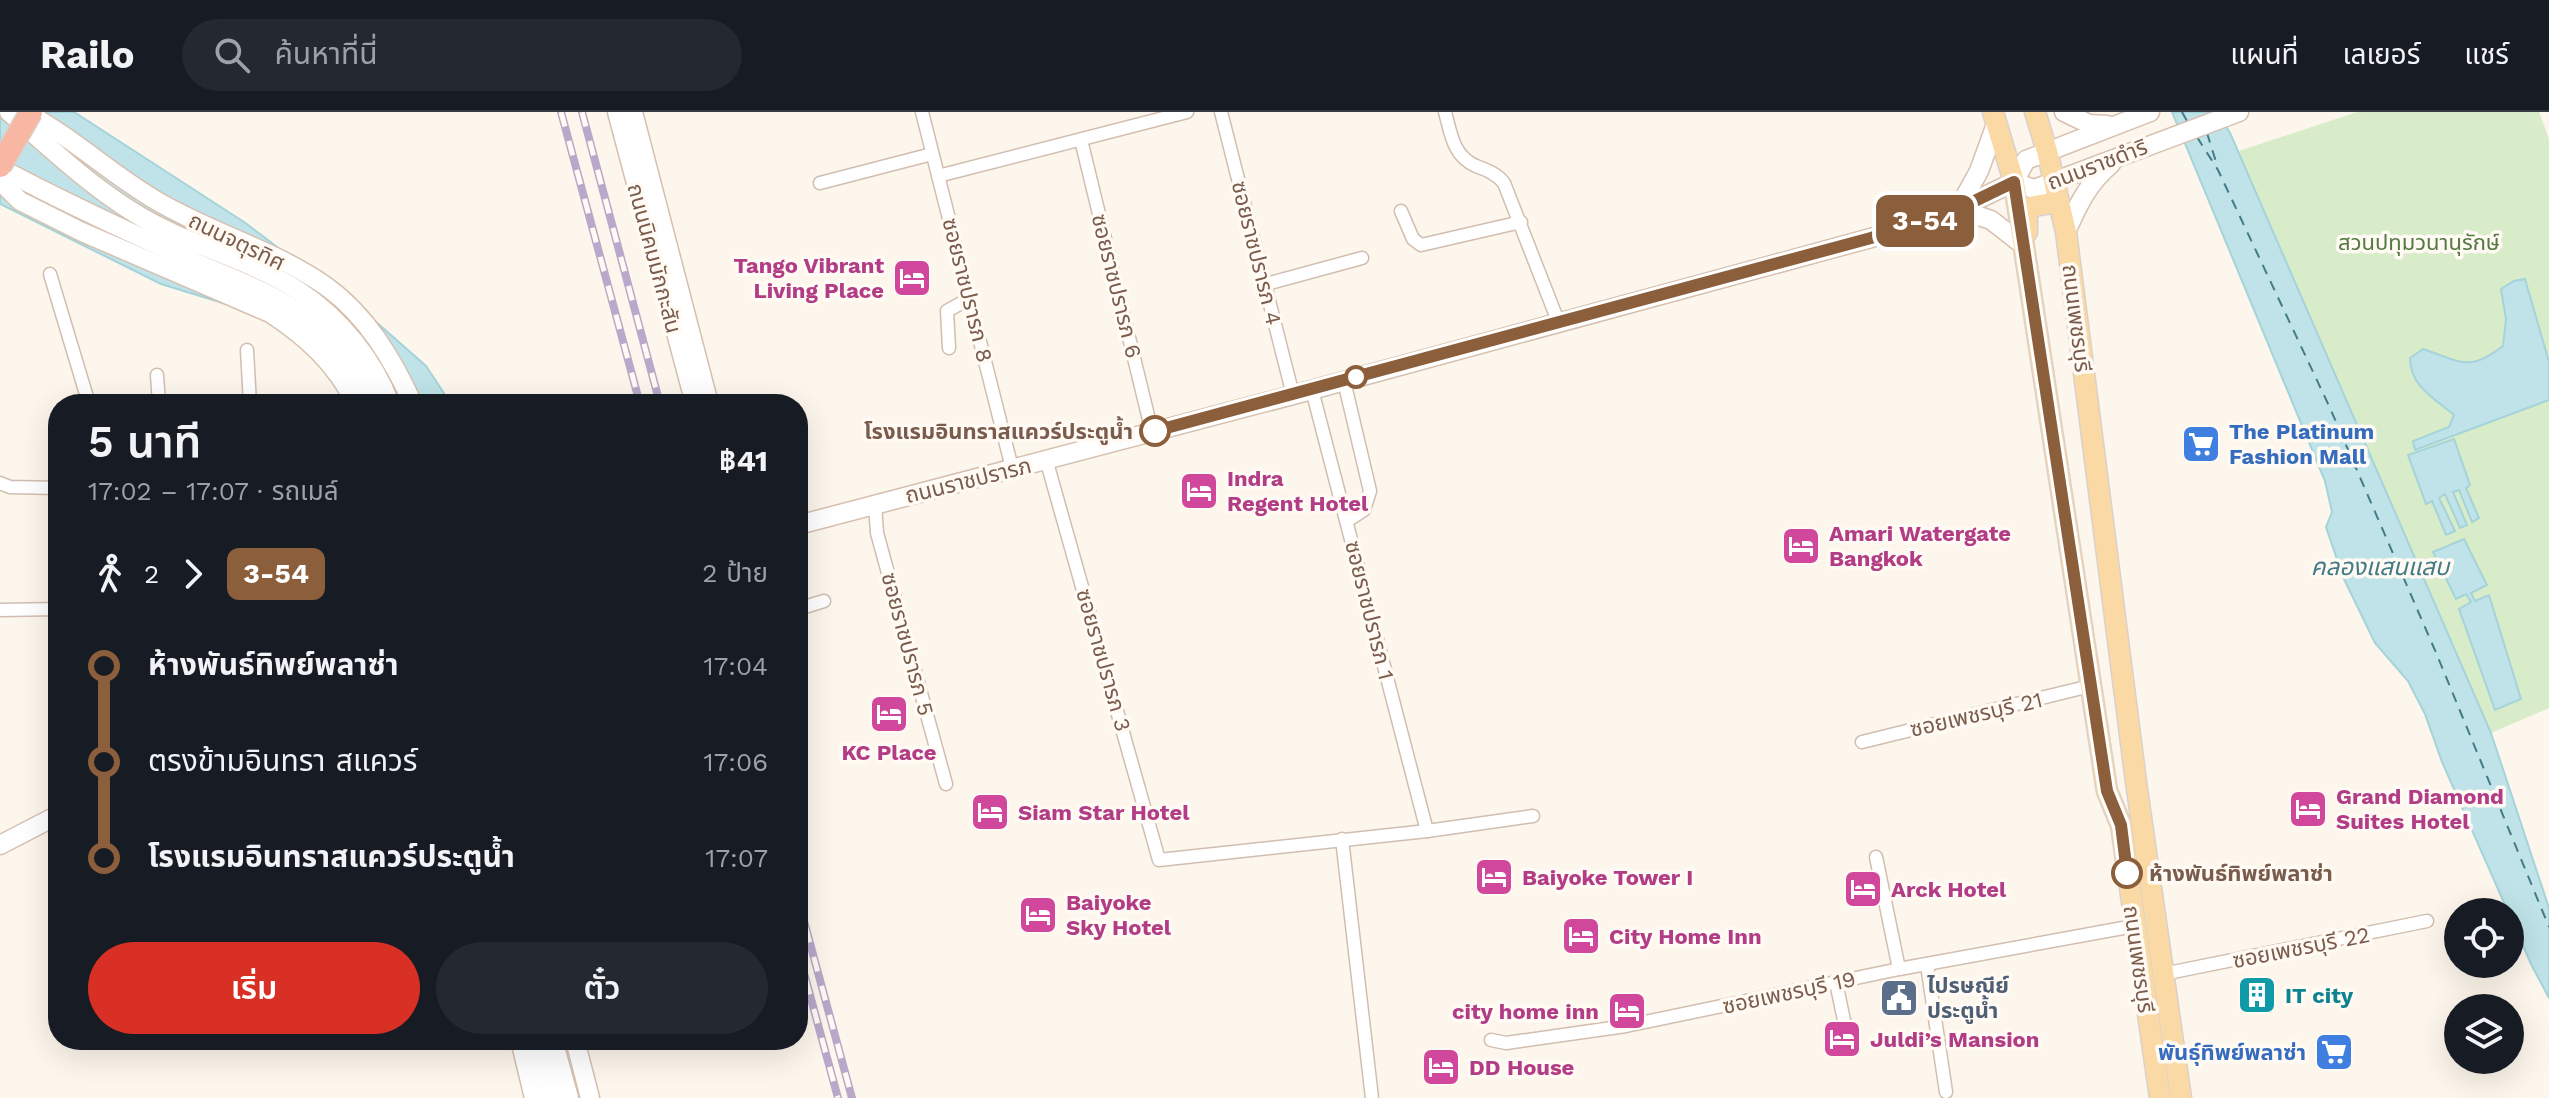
<!DOCTYPE html>
<html lang="th">
<head>
<meta charset="utf-8">
<style>
	:root { --surface:#171b24; --page:#242831; --text:#f1f3f6; --muted:#9ea1a6; --line:#363941; --accent:#d93025 }
	body { margin:0; font-family:"Work Sans","Noto Sans Thai",sans-serif; background:var(--page); color:var(--text); height:100vh; display:flex; flex-direction:column; font-size:30px; white-space:nowrap }
	* { box-sizing:border-box; margin:0 }
	p { font-size:26px; color:var(--muted) }
	.icon { flex:none; width:44px; height:44px; fill:none; stroke:currentColor; stroke-width:2; stroke-linecap:round; stroke-linejoin:round }
	.map { position:relative; flex:1; overflow:hidden }
	.details { position:absolute; left:48px; top:282px; width:760px; height:656px; display:flex; flex-direction:column; background:var(--surface); border-radius:32px; box-shadow:0 8px 32px #0002 }
	.details>* { flex:none }
	.badge { padding:0 16px; border-radius:12px; font-size:28px; line-height:52px }
	.tools { position:absolute; left:2444px; top:786px; display:grid; gap:16px }
	.tools a { display:grid; place-items:center; width:80px; height:80px; border-radius:50%; background:var(--surface); box-shadow:0 8px 32px #0002; font-size:40px }
	.map>.badge { position:absolute; translate:-50% -50%; box-shadow:0 0 0 4px #fff }
	.legs { display:flex; align-items:center; gap:12px; height:88px; padding:0 40px; font-size:26px }
	.legs p { margin-inline-start:auto }
	.summary { display:flex; align-items:center; justify-content:space-between; height:136px; padding:0 40px }
	h1 { font-size:44px; font-weight:600; line-height:60px }
	.button { display:flex; gap:16px; margin-top:auto; padding:16px 40px }
	.button a { flex:1; height:92px; border-radius:48px; background:var(--accent); color:#fff; font-size:32px; font-weight:600; line-height:92px; text-align:center }
	.button a+a { background:var(--page); color:var(--text) }
	ul { padding:0 40px; list-style:none }
	li { display:flex; align-items:center; gap:28px; height:96px; font-size:30px }
	li i { display:grid; place-items:center; width:12px; height:100%; margin:0 10px; background:currentColor }
	li i::after { content:''; width:20px; height:20px; margin:-10px; border:6px solid; border-radius:50%; background:var(--surface) }
	li p { margin-inline-start:auto }
	li:first-child i { background:linear-gradient(#0000 50%,currentColor 0) }
	li:last-child i { background:linear-gradient(currentColor 50%,#0000 0) }
	header { display:flex; align-items:center; gap:48px; box-sizing:border-box; height:112px; padding:0 40px; background:var(--surface); border-bottom:2px solid var(--line) }
	header strong { font-size:38px }
	nav { display:flex; gap:44px; margin-inline-start:auto; font-size:28px }
	.search { width:560px; height:72px; background:var(--page); display:flex; align-items:center; gap:20px; box-sizing:border-box; padding:0 28px; border-radius:44px; color:var(--muted); font-size:30px }
	.map>svg:first-child { display:block }
</style>
</head>
<body>
<header>
<strong>Railo</strong>
<div class="search"><svg class="icon" aria-label="search" viewBox="0 0 24 24"><circle cx="10" cy="10" r="6"/><path d="M15 15l6 6"/></svg>ค้นหาที่นี่</div>
<nav><a>แผนที่</a><a>เลเยอร์</a><a>แชร์</a></nav>
</header>
<div class="map">
<svg width="2549" height="986" viewBox="0 0 2549 986">
	<rect width="100%" height="100%" fill="#fdf6ec"/>
	<!-- green -->
	<polygon fill="#d8ecc9" points="2357,0 2539,0 2549,27 2549,596 2491,621 2239,39"/>
	<!-- water -->
	<g fill="#bfe3e8" stroke="#a5d3da" stroke-width="2">
		<polygon points="0,0 74,0 244,110 375,209 426,254 451,292 413,292 372,270 275,207 161,172 0,92"/>
		<polygon points="2172,0 2218,0 2231,23 2491,621 2549,796 2549,886 2531,852 2442,650 2425,602 2408,569 2375,531 2343,465 2326,415 2332,400 2325,369"/>
		<path d="M2525 167 2549 250V288L2415 338 2413 329 2449 315 2454 303C2434 286 2410 274 2410 246L2423 237C2460 249 2468 261 2503 234L2506 207 2501 177 2514 169Z"/>
		<polygon points="2454,327 2470,373 2466,376 2479,406 2472,410 2459,378 2453,380 2467,413 2460,416 2445,382 2439,386 2455,419 2446,423 2432,389 2426,392 2408,343"/>
		<polygon points="2464,427 2487,473 2471,481 2475,489 2489,483 2521,587 2495,598 2459,497 2471,490 2466,482 2456,487 2433,440"/>
	</g>
	<g fill="none" stroke-linecap="round" stroke-linejoin="round">
		<!-- ferry -->
		<g stroke="#437c86" stroke-width="2" stroke-dasharray="10 8" stroke-linecap="butt">
			<polyline points="2182,0 2187,9"/>
			<polyline points="2207,21 2217,53"/>
			<polyline points="2197,25 2218,58 2330,296 2437,543 2549,815"/>
		</g>
		<defs>
			<g id="street">
				<polyline points="922,0 1012,356"/>
				<polyline points="1221,0 1293,283"/>
				<path d="M1445 0C1451 22 1453 44 1476 54 1487 58 1497 62 1504 71L1558 209"/>
				<polyline points="1081,28 1152,320"/>
				<polyline points="938,64 1187,0"/>
				<polyline points="820,71 932,42"/>
				<polyline points="1401,99 1413,127 1421,133 1521,110"/>
				<polyline points="50,162 89,292"/>
				<polyline points="1266,172 1362,146"/>
				<polyline points="949,236 947,199 970,186"/>
				<polyline points="247,238 250,292"/>
				<polyline points="157,263 159,292"/>
				<polyline points="1344,269 1370,379 1364,398 1347,409"/>
				<polyline points="1312,278 1427,719"/>
				<polyline points="1046,347 1159,748 1427,719 1533,704"/>
				<polyline points="0,371 10,375 58,376"/>
				<polyline points="875,392 877,421 946,672"/>
				<polyline points="798,497 824,489"/>
				<polyline points="0,498 58,497"/>
				<polyline points="1862,630 2090,574"/>
				<polyline points="1342,727 1372,986"/>
				<polyline points="1876,745 1899,857"/>
				<polyline points="1927,853 1946,980"/>
				<polyline points="2163,862 2427,809"/>
				<polyline points="1836,870 1846,918"/>
				<polyline points="1491,928 1506,931 1626,914 1899,857 2134,814"/>
			</g>
			<g id="secondary">
				<path d="M9 0C49 35 88 72 133 100 185 133 248 146 299 179 339 205 374 248 390 292"/>
				<path d="M25 0C72 25 111 62 157 89 211 121 275 138 327 175 367 204 393 248 413 292"/>
				<polyline points="617,0 695,292"/>
				<polyline points="633,0 709,292"/>
				<polyline points="2064,0 2089,12 2107,13"/>
				<path d="M0 56C63 90 127 119 192 149 235 168 285 184 320 217 343 238 359 264 372 292"/>
				<path d="M0 69 20 89 82 120 270 201C307 225 336 252 356 292"/>
				<polyline points="2014,70 2034,77 2239,0"/>
				<polyline points="2014,70 2026,48 2150,0"/>
				<polyline points="1958,97 1979,59 1996,12"/>
				<polyline points="1958,97 1991,108 2023,133"/>
				<path d="M2066 120C2078 93 2088 71 2111 52"/>
				<polyline points="798,413 1293,283 1871,126 1958,97 2014,70"/>
				<polyline points="0,733 58,703"/>
				<polyline points="520,928 534,986"/>
				<polyline points="537,928 552,986"/>
				<polyline points="553,928 569,986"/>
				<polyline points="575,928 590,986"/>
			</g>
			<g id="primary">
				<polyline points="1993,0 2014,70 2107,679 2121,713 2160,986"/>
				<polyline points="2035,0 2047,39 2066,120 2136,670 2181,986"/>
				<polyline points="2027,120 2027,99 2034,94 2059,90"/>
			</g>
		</defs>
		<!-- street casing -->
		<use href="#street" stroke="#d1beb0" stroke-width="15"/>
		<!-- secondary casing -->
		<use href="#secondary" stroke="#d6c0b0" stroke-width="21"/>
		<!-- primary casing -->
		<use href="#primary" stroke="#dad1cd" stroke-width="23"/>
		<!-- street -->
		<use href="#street" stroke="#fff" stroke-width="12"/>
		<!-- secondary -->
		<use href="#secondary" stroke="#fff" stroke-width="18"/>
		<!-- primary -->
		<use href="#primary" stroke="#fbd9a5" stroke-width="20"/>
		<defs>
			<g id="rail">
				<polyline points="561,0 640,292"/>
				<polyline points="582,0 660,292"/>
				<polyline points="798,787 852,986"/>
				<polyline points="798,839 838,986"/>
			</g>
		</defs>
		<!-- rail casing -->
		<use href="#rail" stroke="#b9a8c9" stroke-width="8"/>
		<!-- rail -->
		<use href="#rail" stroke="#fffaf3" stroke-width="5" stroke-dasharray="15" stroke-linecap="butt"/>
		<defs>
			<polyline id="highway-bridge" points="0,54 31,0"/>
		</defs>
		<!-- highway-bridge casing -->
		<use href="#highway-bridge" stroke="#dad1cd" stroke-width="25" stroke-linecap="butt"/>
		<!-- highway-bridge -->
		<use href="#highway-bridge" stroke="#f7b7a3" stroke-width="22"/>
	</g>
	<g fill="none" stroke-linecap="round" stroke-linejoin="round">
		<defs>
			<polyline id="line-1" points="1155,319 1871,126 1958,97 2014,70 2107,679 2121,713 2127,761"/>
		</defs>
		<!-- line-1 casing -->
		<use href="#line-1" stroke="#fff" stroke-width="18"/>
		<!-- line-1 -->
		<use href="#line-1" stroke="#8b5e3c" stroke-width="12"/>
	</g>
	<!-- icons -->
	<defs>
		<symbol id="hotel-square" viewBox="-11 -11 22 22"><rect x="-9" y="-9" width="18" height="18" rx="4" fill="#d1479c" stroke="#fffaf3"/><path d="M-6-4.5h1.5V1H6V5H4.5V3h-9V5H-6ZM-4 0a1.8 1.8 0 1 1 3.6 0ZM.5 0V-2.5h3Q6-2.5 6 0Z" fill="#fff"/></symbol>
		<symbol id="supermarket-square" viewBox="-11 -11 22 22"><rect x="-9" y="-9" width="18" height="18" rx="4" fill="#3f7fe0" stroke="#fffaf3"/><path d="M-6-5.5h2.5l.6 2H6L4.5 2H-2.5L-4.4-4H-6ZM-1.5 3.2a1.3 1.3 0 1 0 .1 0ZM3 3.2a1.3 1.3 0 1 0 .1 0Z" fill="#fff"/></symbol>
		<symbol id="building-square" viewBox="-11 -11 22 22"><rect x="-9" y="-9" width="18" height="18" rx="4" fill="#0f9aa8" stroke="#fffaf3"/><path d="M-4-6H4V6H1V3H-1V6H-4ZM-2.5-4.3h1.7v1.8h-1.7ZM.8-4.3h1.7v1.8H.8ZM-2.5-1h1.7V.8h-1.7ZM.8-1h1.7V.8H.8Z" fill="#fff"/></symbol>
		<symbol id="civic-square" viewBox="-11 -11 22 22"><rect x="-9" y="-9" width="18" height="18" rx="4" fill="#5c6f8a" stroke="#fffaf3"/><path d="M-.6-6.5H3V-4.5H.6V-3L4-1V1h2V6H-6V1h2V-1L-.6-3ZM-1.2 2.5V6h2.4V2.5Z" fill="#fff"/></symbol>
	</defs>
	<g fill-rule="evenodd">
		<use href="#hotel-square" x="890" y="144" width="44" height="44"/>
		<use href="#supermarket-square" x="2179" y="310" width="44" height="44"/>
		<use href="#hotel-square" x="1177" y="357" width="44" height="44"/>
		<use href="#hotel-square" x="1779" y="412" width="44" height="44"/>
		<use href="#hotel-square" x="867" y="580" width="44" height="44"/>
		<use href="#hotel-square" x="2286" y="675" width="44" height="44"/>
		<use href="#hotel-square" x="968" y="678" width="44" height="44"/>
		<use href="#hotel-square" x="1472" y="743" width="44" height="44"/>
		<use href="#hotel-square" x="1841" y="755" width="44" height="44"/>
		<use href="#hotel-square" x="1016" y="781" width="44" height="44"/>
		<use href="#hotel-square" x="1559" y="802" width="44" height="44"/>
		<use href="#building-square" x="2235" y="861" width="44" height="44"/>
		<use href="#civic-square" x="1877" y="864" width="44" height="44"/>
		<use href="#hotel-square" x="1605" y="877" width="44" height="44"/>
		<use href="#hotel-square" x="1820" y="905" width="44" height="44"/>
		<use href="#supermarket-square" x="2312" y="918" width="44" height="44"/>
		<use href="#hotel-square" x="1419" y="933" width="44" height="44"/>
	</g>
	<!-- markers -->
	<g fill="#fff" stroke="#8b5e3c" stroke-width="4">
		<circle cx="1356" cy="265" r="10"/>
		<circle cx="1155" cy="319" r="14"/>
		<circle cx="2127" cy="761" r="14"/>
	</g>
	<g text-anchor="middle" stroke-width="7" stroke-linejoin="round" paint-order="stroke">
		<!-- street labels -->
		<g font-size="22" fill="#7a5c4d" stroke="#fffaf3">
			<text transform="translate(2097 52) rotate(-21)" y="8">ถนนราชดำริ</text>
			<text transform="translate(237 129) rotate(26)" y="8">ถนนจตุรทิศ</text>
			<text transform="translate(1257 141) rotate(76)" y="8">ซอยราชปรารภ 4</text>
			<text transform="translate(655 146) rotate(75)" y="8">ถนนนิคมมักกะสัน</text>
			<text transform="translate(1117 174) rotate(76)" y="8">ซอยราชปรารภ 6</text>
			<text transform="translate(968 178) rotate(76)" y="8">ซอยราชปรารภ 8</text>
			<text transform="translate(2077 206) rotate(83)" y="8">ถนนเพชรบุรี</text>
			<text transform="translate(968 368) rotate(-14)" y="8">ถนนราชปรารภ</text>
			<text transform="translate(1370 498) rotate(76)" y="8">ซอยราชปรารภ 1</text>
			<text transform="translate(908 532) rotate(75)" y="8">ซอยราชปรารภ 5</text>
			<text transform="translate(1104 548) rotate(74)" y="8">ซอยราชปรารภ 3</text>
			<text transform="translate(1976 602) rotate(-13)" y="8">ซอยเพชรบุรี 21</text>
			<text transform="translate(2301 835) rotate(-11)" y="8">ซอยเพชรบุรี 22</text>
			<text transform="translate(2139 847) rotate(82)" y="8">ถนนเพชรบุรี</text>
			<text transform="translate(1789 880) rotate(-12)" y="8">ซอยเพชรบุรี 19</text>
		</g>
		<!-- park labels -->
		<g font-size="22" fill="#537a41" stroke="#fffaf3">
			<text x="2419" y="138">สวนปทุมวนานุรักษ์</text>
		</g>
		<!-- hotel labels -->
		<g font-size="22" font-weight="bold" fill="#b23c85" stroke="#fffaf3" text-anchor="start">
			<text x="884" y="161" text-anchor="end">Tango Vibrant<tspan x="884" dy="25">Living Place</tspan></text>
			<text x="1227" y="374">Indra<tspan x="1227" dy="25">Regent Hotel</tspan></text>
			<text x="1829" y="429">Amari Watergate<tspan x="1829" dy="25">Bangkok</tspan></text>
			<text x="889" y="648" text-anchor="middle">KC Place</text>
			<text x="2336" y="692">Grand Diamond<tspan x="2336" dy="25">Suites Hotel</tspan></text>
			<text x="1018" y="708">Siam Star Hotel</text>
			<text x="1522" y="773">Baiyoke Tower I</text>
			<text x="1891" y="785">Arck Hotel</text>
			<text x="1066" y="798">Baiyoke<tspan x="1066" dy="25">Sky Hotel</tspan></text>
			<text x="1609" y="832">City Home Inn</text>
			<text x="1599" y="907" text-anchor="end">city home inn</text>
			<text x="1870" y="935">Juldi’s Mansion</text>
			<text x="1469" y="963">DD House</text>
		</g>
		<!-- stop labels -->
		<g font-size="22" font-weight="bold" fill="#7a5c4d" stroke="#fffaf3" text-anchor="end">
			<text x="1133" y="327">โรงแรมอินทราสแควร์ประตูน้ำ</text>
			<text x="2149" y="769" text-anchor="start">ห้างพันธ์ทิพย์พลาซ่า</text>
		</g>
		<!-- shop labels -->
		<g font-size="22" font-weight="bold" fill="#366cbe" stroke="#fffaf3" text-anchor="start">
			<text x="2229" y="327">The Platinum<tspan x="2229" dy="25">Fashion Mall</tspan></text>
			<text x="2306" y="948" text-anchor="end">พันธุ์ทิพย์พลาซ่า</text>
		</g>
		<!-- service labels -->
		<g font-size="22" font-weight="bold" fill="#4e5e75" stroke="#fffaf3" text-anchor="start">
			<text x="1927" y="881">ไปรษณีย์<tspan x="1927" dy="25">ประตูน้ำ</tspan></text>
		</g>
		<!-- culture labels -->
		<g font-size="22" font-weight="bold" fill="#0d838f" stroke="#fffaf3" text-anchor="start">
			<text x="2285" y="891">IT city</text>
		</g>
		<!-- water labels -->
		<g font-size="24" font-style="italic" fill="#437c86" stroke="#fffaf3">
			<text x="2380" y="463">คลองแสนแสบ</text>
		</g>
	</g>
</svg>
<div class="tools">
<a><svg class="icon" aria-label="locate" viewBox="0 0 24 24"><circle cx="12" cy="12" r="6"/><path d="M12 2v4M12 18v4M2 12h4M18 12h4"/></svg></a>
<a><svg class="icon" aria-label="layers" viewBox="0 0 24 24"><path d="M12 4l9 5-9 5-9-5zM3 14l9 5 9-5"/></svg></a>
</div>
<b class="badge" style="left:1925px;top:109px;background:#8b5e3c;color:#fff">3-54</b>
<section class="details">
<div class="summary"><div><h1>5 นาที</h1><p>17:02 – 17:07 · รถเมล์</p></div><b>฿41</b></div>
<div class="legs"><svg class="icon" aria-label="walk" viewBox="0 0 24 24"><circle cx="13" cy="4" r="2"/><path d="M13 8l-2 6 4 7M11 14l-3 7M7 12l3-4h3l4 4"/></svg>2<svg class="icon" aria-label="forward" viewBox="0 0 24 24"><path d="M9 5l7 7-7 7"/></svg><b class="badge" style="background:#8b5e3c;color:#fff">3-54</b><p>2 ป้าย</p></div>
<ul>
<li><i style="color:#8b5e3c"></i><b>ห้างพันธ์ทิพย์พลาซ่า</b><p>17:04</p></li>
<li><i style="color:#8b5e3c"></i><span>ตรงข้ามอินทรา สแควร์</span><p>17:06</p></li>
<li><i style="color:#8b5e3c"></i><b>โรงแรมอินทราสแควร์ประตูน้ำ</b><p>17:07</p></li>
</ul>
<div class="button"><a>เริ่ม</a><a>ตั๋ว</a></div>
</section>
</div>
</body>
</html>
